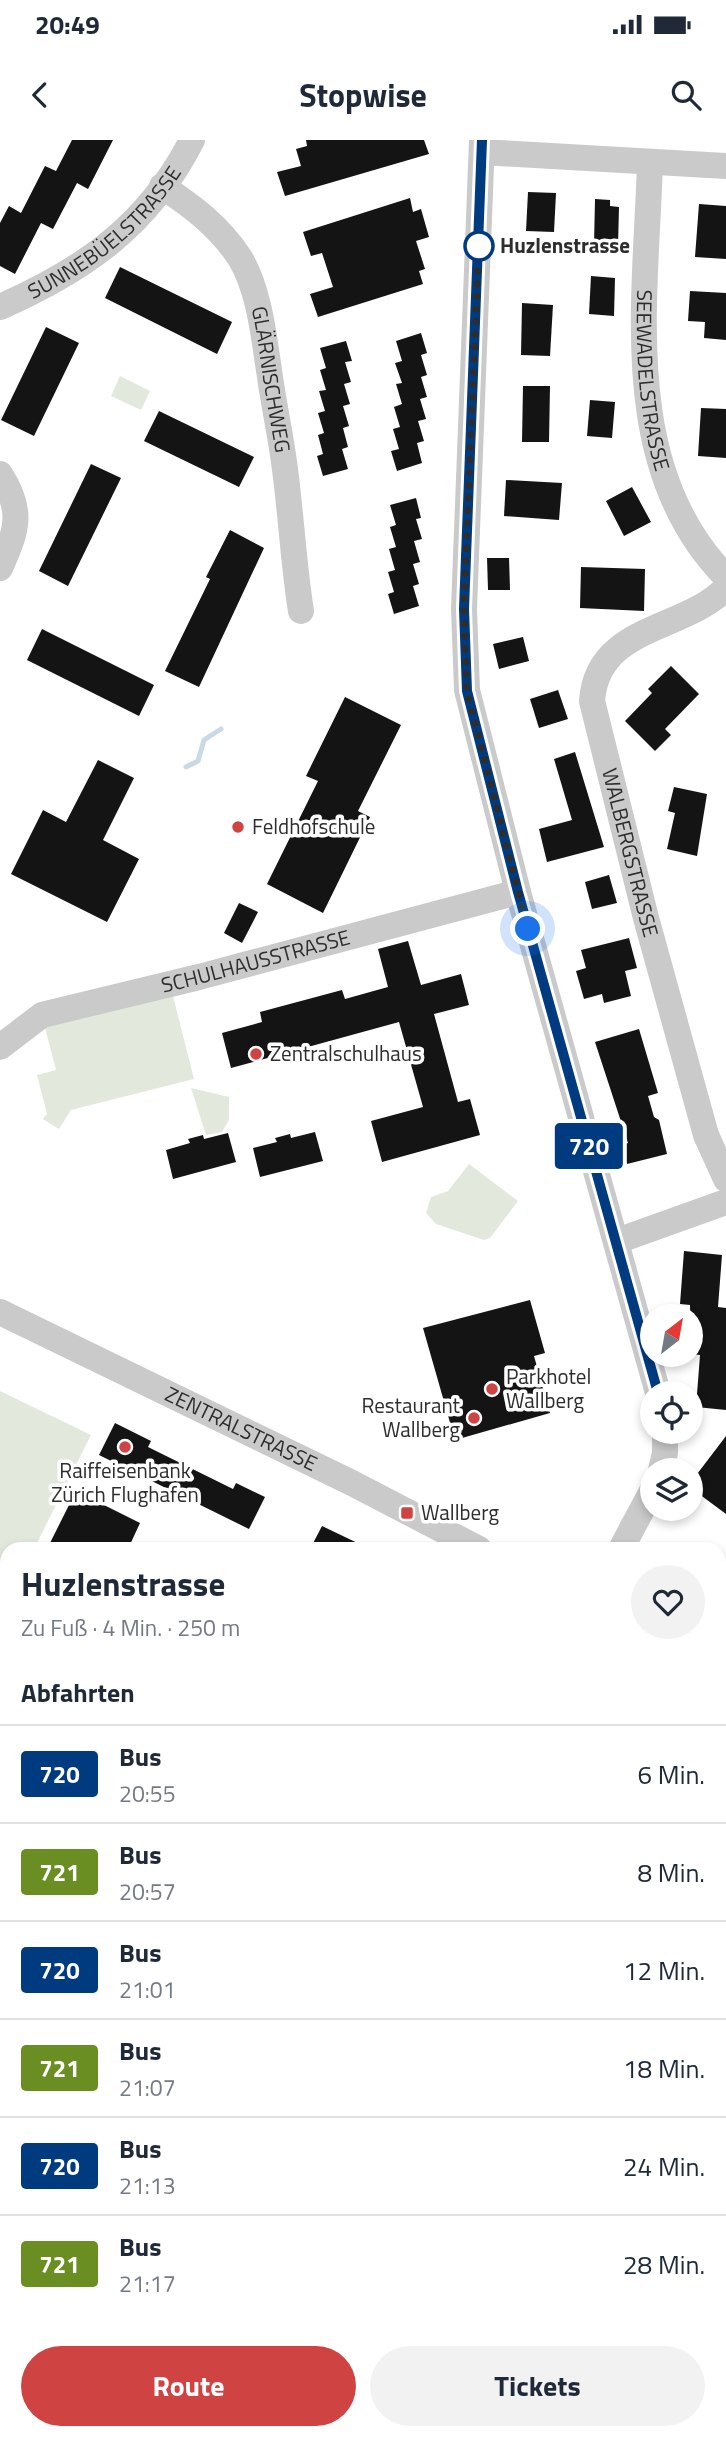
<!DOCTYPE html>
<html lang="de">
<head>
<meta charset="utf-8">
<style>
	:root { --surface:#fff; --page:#f2f2f3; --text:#1f2937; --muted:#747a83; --line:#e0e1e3; --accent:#cf4343 }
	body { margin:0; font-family:"Titillium Web",sans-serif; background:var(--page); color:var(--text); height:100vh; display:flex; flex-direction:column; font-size:26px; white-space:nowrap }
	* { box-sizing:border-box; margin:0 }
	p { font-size:23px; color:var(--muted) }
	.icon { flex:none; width:38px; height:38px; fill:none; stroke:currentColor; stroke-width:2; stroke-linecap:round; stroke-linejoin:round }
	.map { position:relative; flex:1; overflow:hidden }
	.details { position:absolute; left:0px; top:1402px; width:726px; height:898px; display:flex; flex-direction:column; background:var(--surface); border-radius:21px 21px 0 0; box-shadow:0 4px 10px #0003 }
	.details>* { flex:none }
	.badge { padding:0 14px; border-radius:5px; font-size:24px; line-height:46px }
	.needle { width:46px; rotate:31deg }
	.tools { position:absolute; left:640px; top:1164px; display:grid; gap:14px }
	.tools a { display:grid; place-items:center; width:63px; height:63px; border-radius:50%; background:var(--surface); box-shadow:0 4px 10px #0003; font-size:35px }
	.you { position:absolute; width:35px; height:35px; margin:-18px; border:5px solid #fff; border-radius:50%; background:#1a73e8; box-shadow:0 0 0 10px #1a73e833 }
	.map>.badge { position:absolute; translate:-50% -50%; box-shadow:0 0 0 4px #fff }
	h2 { padding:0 21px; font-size:26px; line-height:63px }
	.round { display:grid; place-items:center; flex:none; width:74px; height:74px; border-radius:37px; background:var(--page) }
	.headline { display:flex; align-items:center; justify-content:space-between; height:119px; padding:0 21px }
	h1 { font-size:33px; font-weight:700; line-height:52px }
	.primary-button { display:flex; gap:14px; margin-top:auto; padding:14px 21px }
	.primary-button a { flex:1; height:80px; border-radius:42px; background:var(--accent); color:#fff; font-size:28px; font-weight:700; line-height:80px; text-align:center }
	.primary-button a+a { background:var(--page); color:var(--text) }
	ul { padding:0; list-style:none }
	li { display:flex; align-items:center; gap:21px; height:98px; padding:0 21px; border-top:2px solid var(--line) }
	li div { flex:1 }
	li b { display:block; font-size:26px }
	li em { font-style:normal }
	li .badge { min-width:77px; font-weight:700; text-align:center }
	.status { display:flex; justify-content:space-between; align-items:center; height:49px; padding:0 35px; background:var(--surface); direction:ltr }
	.status svg { height:19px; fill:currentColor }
	header { display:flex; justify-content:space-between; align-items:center; height:91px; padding:0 21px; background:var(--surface); font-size:32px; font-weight:700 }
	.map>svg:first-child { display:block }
</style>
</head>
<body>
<div class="status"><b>20:49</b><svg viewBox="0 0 49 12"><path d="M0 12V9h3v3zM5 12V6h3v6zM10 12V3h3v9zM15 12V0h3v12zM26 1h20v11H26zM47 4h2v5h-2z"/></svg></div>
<header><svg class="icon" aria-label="back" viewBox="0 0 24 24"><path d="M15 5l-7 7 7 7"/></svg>Stopwise<svg class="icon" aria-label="search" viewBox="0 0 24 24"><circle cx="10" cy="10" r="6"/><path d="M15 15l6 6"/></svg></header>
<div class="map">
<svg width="726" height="2298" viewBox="0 0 726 2298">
	<rect width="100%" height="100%" fill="#fff"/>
	<!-- green -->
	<g fill="#e2e9dc">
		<polygon points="120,236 150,251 141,270 111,256"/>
		<polygon points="172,852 194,939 71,970 59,989 43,979 47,974 37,935 56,930 44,884"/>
		<polygon points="191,948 229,957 229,980 222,992 206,995"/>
		<polygon points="469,1024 518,1061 490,1098 484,1100 436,1084 426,1073 431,1057 448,1051"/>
		<polygon points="0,1251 91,1295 34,1409 7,1409 7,1462 0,1475"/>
		<polygon points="0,1773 7,1774 7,2056 0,2055"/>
		<polygon points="726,1807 726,2173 719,2166 719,1812"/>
		<polygon points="434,2292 435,2298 29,2298 28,2293"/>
	</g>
	<!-- water -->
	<polygon fill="#cad9e6" points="0,1804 7,1806 7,1895 0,1896"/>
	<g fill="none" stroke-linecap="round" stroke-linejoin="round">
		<!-- stream -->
		<g stroke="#cad9e6" stroke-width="5">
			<polyline points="186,627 198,621 204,600 221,589"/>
			<polyline points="0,1787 7,1789"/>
			<polyline points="692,2292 703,2298"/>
		</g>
	</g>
	<!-- building -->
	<g fill="#141414">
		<polygon points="72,0 113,0 88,49 77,43 53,89 41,83 15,134 0,126 0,83 9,66 21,73 45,26 56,31"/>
		<polygon points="306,0 424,0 429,14 285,56 277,32 301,26 296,9 307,6"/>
		<polygon points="528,52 556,53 554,92 526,91"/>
		<polygon points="410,58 413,72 421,69 429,97 416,101 425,129 419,131 423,144 318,177 310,154 333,147 322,113 311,116 303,92"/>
		<polygon points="595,59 610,60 610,66 619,67 618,106 594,105"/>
		<polygon points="699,64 726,66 726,119 695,117"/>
		<polygon points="120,127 232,182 217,214 105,158"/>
		<polygon points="591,136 615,138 614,176 589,174"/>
		<polygon points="690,151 726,153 726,200 704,198 705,182 688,181"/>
		<polygon points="522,163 553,165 550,216 521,215"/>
		<polygon points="46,187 79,203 34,296 1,280"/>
		<polygon points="421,193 427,213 421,215 427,235 421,237 427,257 420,259 426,279 418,281 424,301 417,303 422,323 397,331 391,311 399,309 393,289 400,287 394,267 402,264 396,244 402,243 395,223 402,221 396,201"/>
		<polygon points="346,201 352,221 345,222 351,242 344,244 350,264 343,266 349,286 343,288 348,307 342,309 348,329 323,336 317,316 323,314 318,295 324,293 318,273 325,271 319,251 326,250 320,230 326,228 320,208"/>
		<polygon points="523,246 550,246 549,302 522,302"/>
		<polygon points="590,260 615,262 612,298 587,296"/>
		<polygon points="701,268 726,269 726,318 698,316"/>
		<polygon points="159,271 254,317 239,347 144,301"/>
		<polygon points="91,324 121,338 68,446 39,431"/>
		<polygon points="506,340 562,343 559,380 504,376"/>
		<polygon points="632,347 651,382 624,396 606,361"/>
		<polygon points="416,358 421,378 416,379 422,399 414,401 420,422 413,424 419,444 413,446 419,466 394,474 388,454 394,452 388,432 395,430 389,409 396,407 390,387 396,385 390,365"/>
		<polygon points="230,390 264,408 199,547 165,531 210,439 206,437"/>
		<polygon points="487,418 509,418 510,450 488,450"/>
		<polygon points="581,427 645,429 644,471 580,468"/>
		<polygon points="42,489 154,545 139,576 27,520"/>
		<polygon points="523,497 529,521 499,529 493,504"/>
		<polygon points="671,526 699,554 665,589 671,595 655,611 625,581 652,553 648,549"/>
		<polygon points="558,550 568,579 539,588 530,559"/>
		<polygon points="345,557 401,585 358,671 370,677 323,773 267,744 318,641 306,636"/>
		<polygon points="575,612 604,707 547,722 539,689 572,680 554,619"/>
		<polygon points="98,620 134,638 103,700 139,719 107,782 11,734 43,670 66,682"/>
		<polygon points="674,647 707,654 697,716 667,709 675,673 668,671"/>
		<polygon points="609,735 617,763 592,769 585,742"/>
		<polygon points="239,763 258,772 242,803 224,793"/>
		<polygon points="629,798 637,828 625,831 631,856 604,863 602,854 584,859 576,831 586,828 581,810"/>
		<polygon points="408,801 421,845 461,834 469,865 434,874 458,962 470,959 480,995 382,1022 371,981 423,967 399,882 231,928 222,893 262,882 260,872 342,850 345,859 388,847 378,809"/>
		<polygon points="639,889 658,953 648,956 654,977 659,980 667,1014 627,1024 621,1005 628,1003 595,902"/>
		<polygon points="315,992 323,1021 260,1037 253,1008 277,1002 275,998 290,994 291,998"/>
		<polygon points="228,993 236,1022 173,1039 166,1010 190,1003 188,999 203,995 204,999"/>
		<polygon points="684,1111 722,1115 718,1167 726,1168 726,1270 696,1267 700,1215 691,1214 690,1165 680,1164"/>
		<polygon points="530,1160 545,1213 534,1216 550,1273 455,1300 423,1188"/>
		<polygon points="115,1283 151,1301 148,1307 233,1349 236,1343 265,1357 249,1389 99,1315"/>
		<polygon points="726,1296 726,1374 691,1348 691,1342"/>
		<polygon points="76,1351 140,1383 128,1409 47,1409"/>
		<polygon points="322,1386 370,1409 310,1409"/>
	</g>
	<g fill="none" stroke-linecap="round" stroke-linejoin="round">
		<!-- minor -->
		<g stroke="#cacaca" stroke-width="26">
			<polyline points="482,0 464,469 467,550 518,752 658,1253"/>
			<polyline points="482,12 726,26"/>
			<path id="s1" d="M650 22C646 161 618 328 726 437"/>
			<path id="s2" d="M162 46C193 67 219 86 240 118 260 151 264 199 270 237 274 265 280 293 284 322 291 371 293 421 301 471"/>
			<path id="s3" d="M0 167C84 130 149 85 192 0"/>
			<path d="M0 334C24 371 17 390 0 428"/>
			<path id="s4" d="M726 448C685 491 597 485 592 561L646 778 706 995 726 1039"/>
			<path id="s5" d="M0 907 42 875 199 837 518 752"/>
			<polyline points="617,1101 726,1062"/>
			<path id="s6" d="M0 1172 352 1343 479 1409"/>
			<polyline points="661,1330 665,1313 665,1292"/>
			<polyline points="621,1409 653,1349"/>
			<polyline points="719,1529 726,1532"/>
			<polyline points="540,2292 542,2298"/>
		</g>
	</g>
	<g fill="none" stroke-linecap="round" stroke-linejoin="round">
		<defs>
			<polyline id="line" points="482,0 464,469 467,551 518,752 658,1253"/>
		</defs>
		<!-- line casing -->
		<use href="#line" stroke="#fff" stroke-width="16"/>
		<!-- line -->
		<use href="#line" stroke="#003b80" stroke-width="10"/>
		<!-- walk -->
		<polyline stroke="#2d2d2d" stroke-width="7" stroke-dasharray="0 12.6" points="479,106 464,469 467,551 528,789"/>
	</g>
	<!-- markers -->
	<circle fill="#fff" stroke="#003b80" stroke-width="3.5" cx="479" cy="106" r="14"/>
	<g fill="#cf4343" stroke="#fff" stroke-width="2.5">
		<circle cx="238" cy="687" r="7"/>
		<circle cx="256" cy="914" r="7"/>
		<circle cx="492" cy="1249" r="7"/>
		<circle cx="474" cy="1278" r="7"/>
		<circle cx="125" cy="1307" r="7"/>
		<rect x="400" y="1366" width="14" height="14" rx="3.5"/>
	</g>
	<g text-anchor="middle" stroke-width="7" stroke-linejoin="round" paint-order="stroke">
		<!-- street labels -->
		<g font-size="21" fill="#2d2d2d" stroke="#fff">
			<text dy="7" stroke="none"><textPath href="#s3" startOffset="130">SUNNEBÜELSTRASSE</textPath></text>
			<text dy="7" stroke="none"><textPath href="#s1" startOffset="219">SEEWADELSTRASSE</textPath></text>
			<text dy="7" stroke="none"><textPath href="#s2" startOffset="233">GLÄRNISCHWEG</textPath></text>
			<text dy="7" stroke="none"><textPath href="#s4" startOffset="341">WALBERGSTRASSE</textPath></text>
			<text dy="7" stroke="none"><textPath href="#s5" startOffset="273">SCHULHAUSSTRASSE</textPath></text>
			<text dy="7" stroke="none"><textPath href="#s6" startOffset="268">ZENTRALSTRASSE</textPath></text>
		</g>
		<!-- stop labels -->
		<g font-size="21" font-weight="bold" fill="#2d2d2d" stroke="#fff" text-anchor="start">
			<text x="500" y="113">Huzlenstrasse</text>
		</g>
		<!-- poi labels -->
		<g font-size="21" fill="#2d2d2d" stroke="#fff" text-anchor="start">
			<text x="252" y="694">Feldhofschule</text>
			<text x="270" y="921">Zentralschulhaus</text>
			<text x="506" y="1244">Parkhotel<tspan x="506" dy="24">Wallberg</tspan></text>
			<text x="460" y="1273" text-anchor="end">Restaurant<tspan x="460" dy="24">Wallberg</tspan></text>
			<text x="125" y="1338" text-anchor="middle">Raiffeisenbank<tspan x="125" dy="24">Zürich Flughafen</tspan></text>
			<text x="421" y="1380">Wallberg</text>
		</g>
	</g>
</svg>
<div class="tools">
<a><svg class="needle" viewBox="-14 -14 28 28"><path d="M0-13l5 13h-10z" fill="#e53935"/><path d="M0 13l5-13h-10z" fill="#747a83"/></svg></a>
<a><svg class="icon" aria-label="locate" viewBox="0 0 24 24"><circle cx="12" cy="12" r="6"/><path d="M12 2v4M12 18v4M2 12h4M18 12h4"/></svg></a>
<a><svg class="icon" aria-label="layers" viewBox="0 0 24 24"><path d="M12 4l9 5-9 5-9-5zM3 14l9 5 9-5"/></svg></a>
</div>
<div class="you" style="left:528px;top:789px"></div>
<b class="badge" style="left:589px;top:1006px;background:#003b80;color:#fff">720</b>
<section class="details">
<div class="headline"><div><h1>Huzlenstrasse</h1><p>Zu Fuß · 4 Min. · 250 m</p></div><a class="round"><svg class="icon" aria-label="heart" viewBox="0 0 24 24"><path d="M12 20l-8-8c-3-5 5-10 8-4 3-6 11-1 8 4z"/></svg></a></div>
<h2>Abfahrten</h2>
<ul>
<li><span class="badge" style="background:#003b80;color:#fff">720</span><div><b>Bus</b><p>20:55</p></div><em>6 Min.</em></li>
<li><span class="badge" style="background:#6b8e23;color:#fff">721</span><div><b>Bus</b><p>20:57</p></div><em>8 Min.</em></li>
<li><span class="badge" style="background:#003b80;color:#fff">720</span><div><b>Bus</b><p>21:01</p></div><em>12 Min.</em></li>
<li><span class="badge" style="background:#6b8e23;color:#fff">721</span><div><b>Bus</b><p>21:07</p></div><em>18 Min.</em></li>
<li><span class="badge" style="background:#003b80;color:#fff">720</span><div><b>Bus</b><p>21:13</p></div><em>24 Min.</em></li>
<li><span class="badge" style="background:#6b8e23;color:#fff">721</span><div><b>Bus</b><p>21:17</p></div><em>28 Min.</em></li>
</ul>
<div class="primary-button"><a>Route</a><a>Tickets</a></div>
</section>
</div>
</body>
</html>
